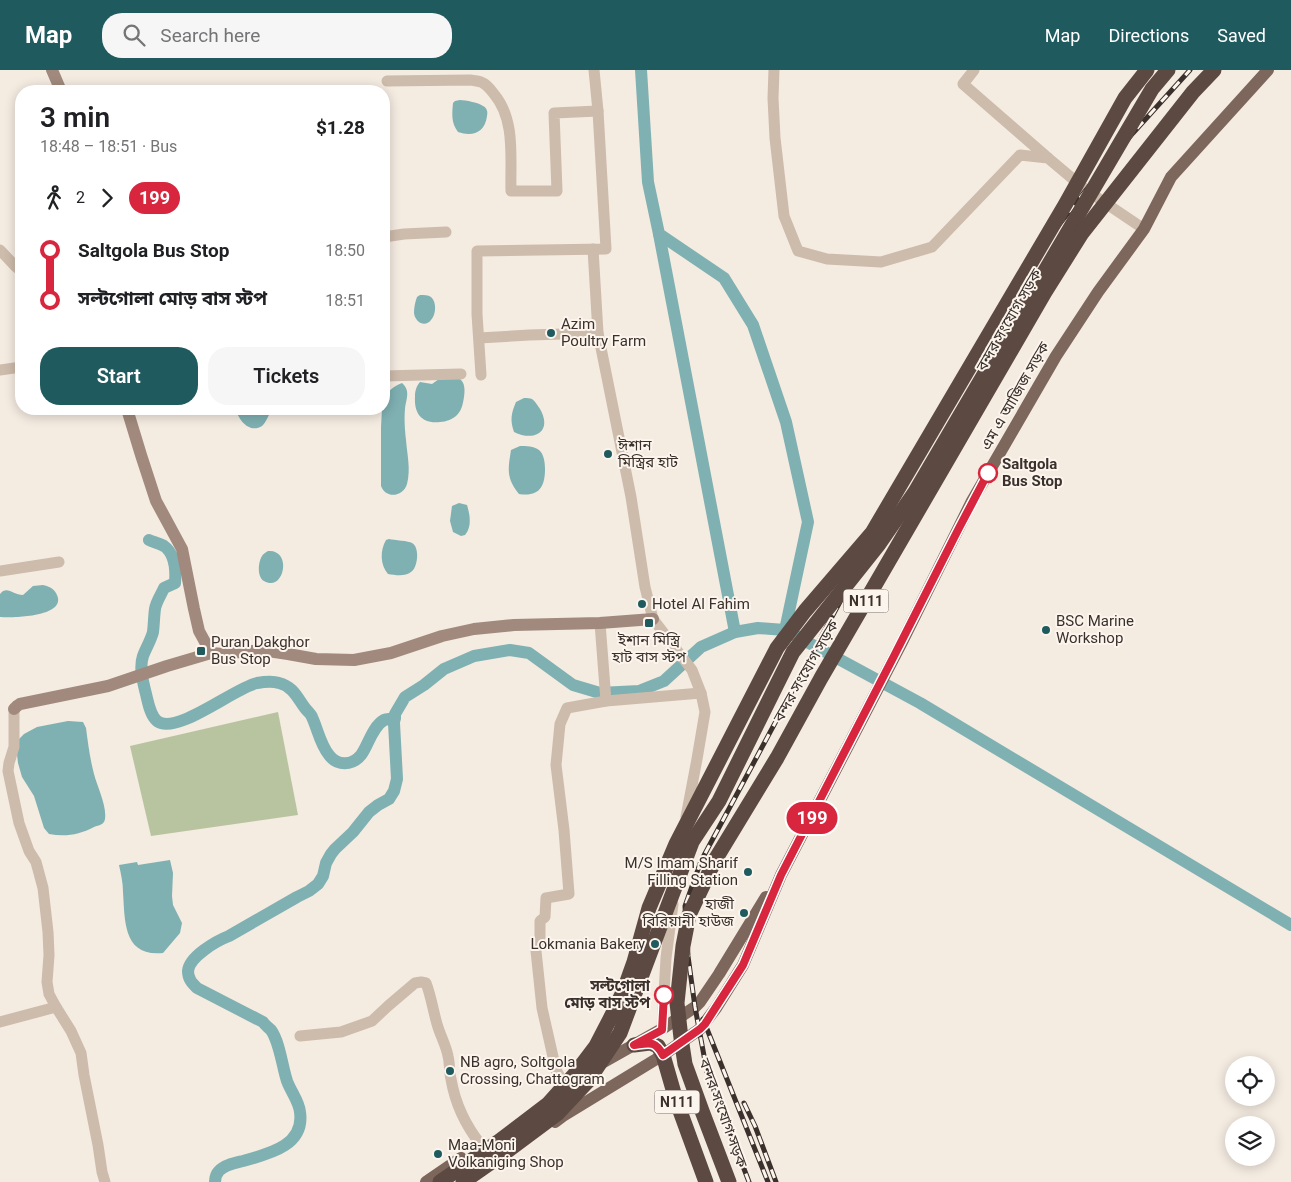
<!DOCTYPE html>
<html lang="en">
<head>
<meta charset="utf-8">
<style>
	:root { --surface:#fff; --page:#f6f6f6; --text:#202124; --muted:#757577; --accent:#1f5a5e }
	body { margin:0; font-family:Roboto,"Noto Sans Bengali",sans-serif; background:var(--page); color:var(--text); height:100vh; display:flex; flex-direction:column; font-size:19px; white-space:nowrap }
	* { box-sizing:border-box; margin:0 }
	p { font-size:16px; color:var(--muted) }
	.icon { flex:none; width:28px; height:28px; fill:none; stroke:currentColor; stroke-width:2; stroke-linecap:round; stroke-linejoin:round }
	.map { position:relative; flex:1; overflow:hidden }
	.sheet { position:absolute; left:15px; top:15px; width:375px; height:330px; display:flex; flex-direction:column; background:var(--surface); border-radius:20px; box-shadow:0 2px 12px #0003 }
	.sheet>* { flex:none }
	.badge { padding:0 10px; border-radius:16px; font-size:18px; line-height:32px }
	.fabs { position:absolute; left:1225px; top:986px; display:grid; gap:10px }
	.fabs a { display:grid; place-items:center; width:50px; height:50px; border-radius:50%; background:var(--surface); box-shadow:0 2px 12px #0003; font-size:25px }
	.map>.badge { position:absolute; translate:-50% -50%; box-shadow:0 0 0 2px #fff }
	.legs { display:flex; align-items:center; gap:8px; height:55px; padding:0 25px; font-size:16px }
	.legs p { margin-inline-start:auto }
	.summary { display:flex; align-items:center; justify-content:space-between; height:85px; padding:0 25px }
	h1 { font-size:28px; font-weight:600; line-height:38px }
	.button { display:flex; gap:10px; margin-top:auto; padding:10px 25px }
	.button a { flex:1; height:58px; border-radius:20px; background:var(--accent); color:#fff; font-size:20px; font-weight:600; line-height:58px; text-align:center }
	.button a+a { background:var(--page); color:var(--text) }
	ul { padding:0 25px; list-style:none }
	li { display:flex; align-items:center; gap:18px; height:50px; font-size:19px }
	li i { display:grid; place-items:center; width:8px; height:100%; margin:0 6px; background:currentColor }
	li i::after { content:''; width:12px; height:12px; margin:-6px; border:4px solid; border-radius:50%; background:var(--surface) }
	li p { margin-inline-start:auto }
	li:first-child i { background:linear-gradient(#0000 50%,currentColor 0) }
	li:last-child i { background:linear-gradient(currentColor 50%,#0000 0) }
	header { display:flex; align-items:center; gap:30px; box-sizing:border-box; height:70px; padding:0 25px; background:var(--accent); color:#fff }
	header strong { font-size:24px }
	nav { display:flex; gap:28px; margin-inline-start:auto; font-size:18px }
	.search { width:350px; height:45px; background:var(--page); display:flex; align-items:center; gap:12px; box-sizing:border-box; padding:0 18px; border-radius:20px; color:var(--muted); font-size:19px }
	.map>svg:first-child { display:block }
</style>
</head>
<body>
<header>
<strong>Map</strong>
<div class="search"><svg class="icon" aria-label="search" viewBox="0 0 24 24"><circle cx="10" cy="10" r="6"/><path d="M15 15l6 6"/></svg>Search here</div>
<nav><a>Map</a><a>Directions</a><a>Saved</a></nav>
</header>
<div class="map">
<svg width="1291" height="1112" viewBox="0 0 1291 1112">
	<rect width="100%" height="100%" fill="#f4ebe1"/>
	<!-- green -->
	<polygon fill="#b8c4a0" points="278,642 298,745 151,766 130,676"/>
	<!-- water -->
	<g fill="#7fb0b2">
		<path d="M460 30C465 30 480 33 483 36 487 38 488 42 487 46 485 63 472 67 458 62 451 53 452 44 453 33L455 31Z"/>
		<path d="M420 225C424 225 428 225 431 227 437 232 436 245 431 250 425 258 415 252 414 243 414 238 415 232 417 227Z"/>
		<path d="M439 309H460C465 313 465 320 464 327 463 333 462 340 457 345 453 349 446 352 440 352 422 354 414 344 415 327 415 321 416 317 420 312L432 314Z"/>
		<path d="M402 313C411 321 406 329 405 339 404 349 405 361 406 370 407 384 411 399 407 414 403 427 386 429 381 416V357L382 339H384C384 325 389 318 402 313Z"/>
		<path d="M524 328C527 328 530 328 532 329 535 331 538 336 540 339 553 362 534 372 514 362 510 350 511 344 516 332Z"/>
		<path d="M236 339H272C269 344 266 353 262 356 250 364 238 350 236 339Z"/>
		<path d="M520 376C526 376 534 376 539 380 544 384 545 393 545 399 545 417 539 427 519 424 506 408 508 399 511 380Z"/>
		<path d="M459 433 467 435C470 445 472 457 465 465L461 466 453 462 450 451 452 436Z"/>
		<path d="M389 469C394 470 409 471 412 473 420 477 418 498 411 502 405 507 395 505 388 504 380 495 380 480 386 470Z"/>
		<path d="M268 481C293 479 284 523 264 511 257 507 258 492 262 486 263 484 266 482 268 481Z"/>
		<path d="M43 515C48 516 53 518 56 523 70 547 12 548 0 547V524C7 515 13 525 23 525L33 516Z"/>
		<path d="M68 651 83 652 86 658C88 673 90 689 94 704 97 716 107 736 105 749 104 755 99 755 94 757 79 765 65 767 49 764L44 758 34 726 22 707 18 693 17 684 19 669 24 664 37 657Z"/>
		<path d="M170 790 173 803 172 826 173 835 182 853 180 863 163 883C123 887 125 851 123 822 123 813 121 804 119 795L137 792 138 795Z"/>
	</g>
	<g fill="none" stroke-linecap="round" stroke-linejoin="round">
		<!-- canal -->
		<g stroke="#7fb0b2" stroke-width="12">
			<polyline points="641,0 648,112 659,164 724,208 753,255 786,352 808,452 785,560"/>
			<polyline points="659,164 735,562"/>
			<path d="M149 470C153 472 159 473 164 476 175 484 176 501 175 513L164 518C161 525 156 532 155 539 154 546 154 554 153 562 151 570 146 578 143 586 139 598 143 612 146 624 148 632 150 645 157 651 176 666 234 618 257 613 263 612 273 611 279 613 293 616 298 629 305 638 308 642 311 644 312 647 318 660 320 674 329 685 337 696 352 696 361 685 368 676 372 657 384 650 387 649 392 649 395 648"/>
			<path d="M215 1112C215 1108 216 1104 219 1101 224 1095 235 1093 243 1091 268 1084 305 1076 300 1042 299 1031 291 1022 287 1011 282 996 280 973 271 960 268 957 265 955 263 952L197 918C192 913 188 909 188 901 189 887 216 871 229 866L297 827 309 821 318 814 323 806 326 793 331 784 335 779 353 762 369 742 378 735 389 729 394 721 397 709 394 653 395 644 405 627 424 615 444 599 474 586 510 580 529 583 573 615 600 623 639 621 664 611 701 577 735 562 758 558 785 560 920 633 1291 855"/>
		</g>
		<!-- street -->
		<g stroke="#cdbbac" stroke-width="11">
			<polyline points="774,0 773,28 775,68 784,146 798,181 827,189 881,192 932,177 1020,85 1048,88 1086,120 1144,159"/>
			<polyline points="974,0 963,14 1048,88"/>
			<path d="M387 11 471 10C475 11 480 11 483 13 487 15 491 20 494 24 516 50 510 89 511 121H557L554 43 598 41"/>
			<polyline points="384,167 404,164 446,162"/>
			<polyline points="593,179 598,263 631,427 645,517 653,549 692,600 701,623 705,642 697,689 686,747"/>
			<polyline points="0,180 16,197 21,201"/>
			<polyline points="479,268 529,265 598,263"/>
			<polyline points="0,300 21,297"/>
			<polyline points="481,305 477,244 477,181 606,179 598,41 594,0"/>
			<polyline points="384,306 461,304"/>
			<polyline points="0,501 59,492"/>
			<polyline points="600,553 606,631"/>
			<polyline points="14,639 14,677 9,693 8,701 19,753 29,781 36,792 43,818 48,862 49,885 47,912 49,924 56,937 71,961 81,983 84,1005 98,1075 102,1102 105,1112"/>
			<polyline points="0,952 56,937"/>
			<polyline points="662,959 666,888 673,834"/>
			<path d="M300 966 341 962 372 951 388 936 415 913 421 912 426 913C431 926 433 940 437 954 440 965 446 975 448 986 450 994 449 1002 451 1009 455 1033 466 1056 481 1075"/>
			<polyline points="564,1014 556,1000 542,938 536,881 540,867 540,851 545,847 546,828 569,824 564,760 556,695 560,654 567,638 606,631 701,623"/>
		</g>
		<!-- secondary -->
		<g stroke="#a18a7d" stroke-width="12">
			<polyline points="52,0 61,21"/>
			<polyline points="127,339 141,385 156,431 182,479 194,539 199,561 211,583"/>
			<polyline points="14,639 17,636 20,634 108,616 167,596 211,583 224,584 247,581 268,581 288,584 316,589 354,590 391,583 442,566 474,559 514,555 600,553 653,549"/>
		</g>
		<!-- primary -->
		<g stroke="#7d675c" stroke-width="12">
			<polyline points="600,994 662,959 695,937 700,932 719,904 766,827"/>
			<polyline points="555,1052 563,1046 663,985 700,959 716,938 743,895 781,805 902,572 972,431 1056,286 1098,222 1144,159 1171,107 1268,0"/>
			<polyline points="426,1112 461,1088"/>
		</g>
		<!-- highway -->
		<g stroke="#5c4a42" stroke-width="15">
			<polyline points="634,975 650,973 658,976 663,985 676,1030 706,1112"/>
			<polyline points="463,1112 506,1082 557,1044 588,1011"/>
		</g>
		<defs>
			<g id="rail">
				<polyline points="703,949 768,1112"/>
				<polyline points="744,1033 755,1056 776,1112"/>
				<polyline points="749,1112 707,1002 695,937 688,886 685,836 701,791 959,310 1016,210 1086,120 1133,63 1190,0"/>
			</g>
		</defs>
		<!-- rail casing -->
		<use href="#rail" stroke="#3b302b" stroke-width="5"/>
		<!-- rail -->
		<use href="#rail" stroke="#fbf5ee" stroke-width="3" stroke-dasharray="9" stroke-linecap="butt"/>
		<!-- highway-bridge -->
		<g stroke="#5c4a42" stroke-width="15">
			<polyline points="588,1011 620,963 692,772 719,731 793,582 879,474 915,422 1152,19 1168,0"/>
			<polyline points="440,1112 498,1072 548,1034 574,1005 596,976 611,947 624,920 634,892 649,838 676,774 777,578 805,541 872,463 1065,135 1125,28 1147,0"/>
			<polyline points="729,1112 702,1041 685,994 681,968 677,933 683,876 689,845 715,790 777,688 821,608 1045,222 1082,163 1193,22 1214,0"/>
		</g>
	</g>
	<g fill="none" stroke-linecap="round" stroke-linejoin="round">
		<defs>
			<path id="line-1" d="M664 925 662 960 634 975C649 973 655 970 663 985L700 959 705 954 743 895 781 805 894 586 959 458 988 403"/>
		</defs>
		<!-- line-1 casing -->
		<use href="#line-1" stroke="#fff" stroke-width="11"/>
		<!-- line-1 -->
		<use href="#line-1" stroke="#d7263d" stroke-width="8"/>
	</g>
	<!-- markers -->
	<g fill="#1f5a5e" stroke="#fbf5ee" stroke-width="2">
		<circle cx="551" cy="263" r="5"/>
		<circle cx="608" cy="384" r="5"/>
		<circle cx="642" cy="534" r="5"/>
		<rect x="644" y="548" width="10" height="10" rx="2.5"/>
		<circle cx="1046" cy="560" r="5"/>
		<rect x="196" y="576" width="10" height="10" rx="2.5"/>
		<circle cx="748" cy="802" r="5"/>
		<circle cx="744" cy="843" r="5"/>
		<circle cx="655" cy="874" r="5"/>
		<circle cx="450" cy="1001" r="5"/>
		<circle cx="438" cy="1084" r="5"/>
	</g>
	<g fill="#fff" stroke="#d7263d" stroke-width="2.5">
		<circle cx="988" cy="403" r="9"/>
		<circle cx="664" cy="925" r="9"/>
	</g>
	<g text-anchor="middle" stroke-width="4" stroke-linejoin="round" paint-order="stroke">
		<!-- shield labels -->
		<g fill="#fbf5ee" stroke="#756b66" stroke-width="1">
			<rect x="843.5" y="519.5" width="45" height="23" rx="4"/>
			<rect x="654.5" y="1020.5" width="45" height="23" rx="4"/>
		</g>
		<g font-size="14" font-weight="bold" fill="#3b302b">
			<text x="866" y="536">N111</text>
			<text x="677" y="1037">N111</text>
		</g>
		<!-- street labels -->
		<g font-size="15" fill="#3b302b" stroke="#fbf5ee">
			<text transform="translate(1009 250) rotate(-60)" y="5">বন্দর সংযোগ সড়ক</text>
			<text transform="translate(1015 326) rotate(-60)" y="5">এম এ আজিজ সড়ক</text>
			<text transform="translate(806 601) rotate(-60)" y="5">বন্দর সংযোগ সড়ক</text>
			<text transform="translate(723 1043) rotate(70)" y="5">বন্দর সংযোগ সড়ক</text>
		</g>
		<!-- poi labels -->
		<g font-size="15" fill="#3b302b" stroke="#fbf5ee" text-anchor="start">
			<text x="561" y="259">Azim<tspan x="561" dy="17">Poultry Farm</tspan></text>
			<text x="618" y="380">ঈশান<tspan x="618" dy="17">মিস্ত্রির হাট</tspan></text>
			<text x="652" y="539">Hotel Al Fahim</text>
			<text x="1056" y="556">BSC Marine<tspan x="1056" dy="17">Workshop</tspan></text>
			<text x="649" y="575" text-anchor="middle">ইশান মিস্ত্রি<tspan x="649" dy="17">হাট বাস স্টপ</tspan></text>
			<text x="211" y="577">Puran Dakghor<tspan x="211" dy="17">Bus Stop</tspan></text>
			<text x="738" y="798" text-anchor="end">M/S Imam Sharif<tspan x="738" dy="17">Filling Station</tspan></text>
			<text x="734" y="839" text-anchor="end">হাজী<tspan x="734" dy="17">বিরিয়ানী হাউজ</tspan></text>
			<text x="645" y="879" text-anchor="end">Lokmania Bakery</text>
			<text x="460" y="997">NB agro, Soltgola<tspan x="460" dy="17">Crossing, Chattogram</tspan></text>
			<text x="448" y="1080">Maa-Moni<tspan x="448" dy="17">Volkaniging Shop</tspan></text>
		</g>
		<!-- stop labels -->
		<g font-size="15" font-weight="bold" fill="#3b302b" stroke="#fbf5ee" text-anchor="start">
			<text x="1002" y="399">Saltgola<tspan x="1002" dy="17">Bus Stop</tspan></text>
			<text x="650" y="921" text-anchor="end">সল্টগোলা<tspan x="650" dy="17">মোড় বাস স্টপ</tspan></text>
		</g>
	</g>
</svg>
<div class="fabs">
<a><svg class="icon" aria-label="locate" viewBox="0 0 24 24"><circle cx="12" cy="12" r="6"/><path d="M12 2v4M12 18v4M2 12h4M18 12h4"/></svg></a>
<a><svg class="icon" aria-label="layers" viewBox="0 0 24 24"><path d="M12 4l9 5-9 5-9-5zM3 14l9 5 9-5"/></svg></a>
</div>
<b class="badge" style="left:812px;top:748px;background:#d7263d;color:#fff">199</b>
<section class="sheet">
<div class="summary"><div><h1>3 min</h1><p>18:48 – 18:51 · Bus</p></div><b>$1.28</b></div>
<div class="legs"><svg class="icon" aria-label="walk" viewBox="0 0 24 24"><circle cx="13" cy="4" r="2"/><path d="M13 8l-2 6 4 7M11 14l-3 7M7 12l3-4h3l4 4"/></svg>2<svg class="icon" aria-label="forward" viewBox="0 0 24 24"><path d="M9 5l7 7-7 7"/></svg><b class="badge" style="background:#d7263d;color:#fff">199</b></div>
<ul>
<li><i style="color:#d7263d"></i><b>Saltgola Bus Stop</b><p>18:50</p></li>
<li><i style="color:#d7263d"></i><b>সল্টগোলা মোড় বাস স্টপ</b><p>18:51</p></li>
</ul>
<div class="button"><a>Start</a><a>Tickets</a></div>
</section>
</div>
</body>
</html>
